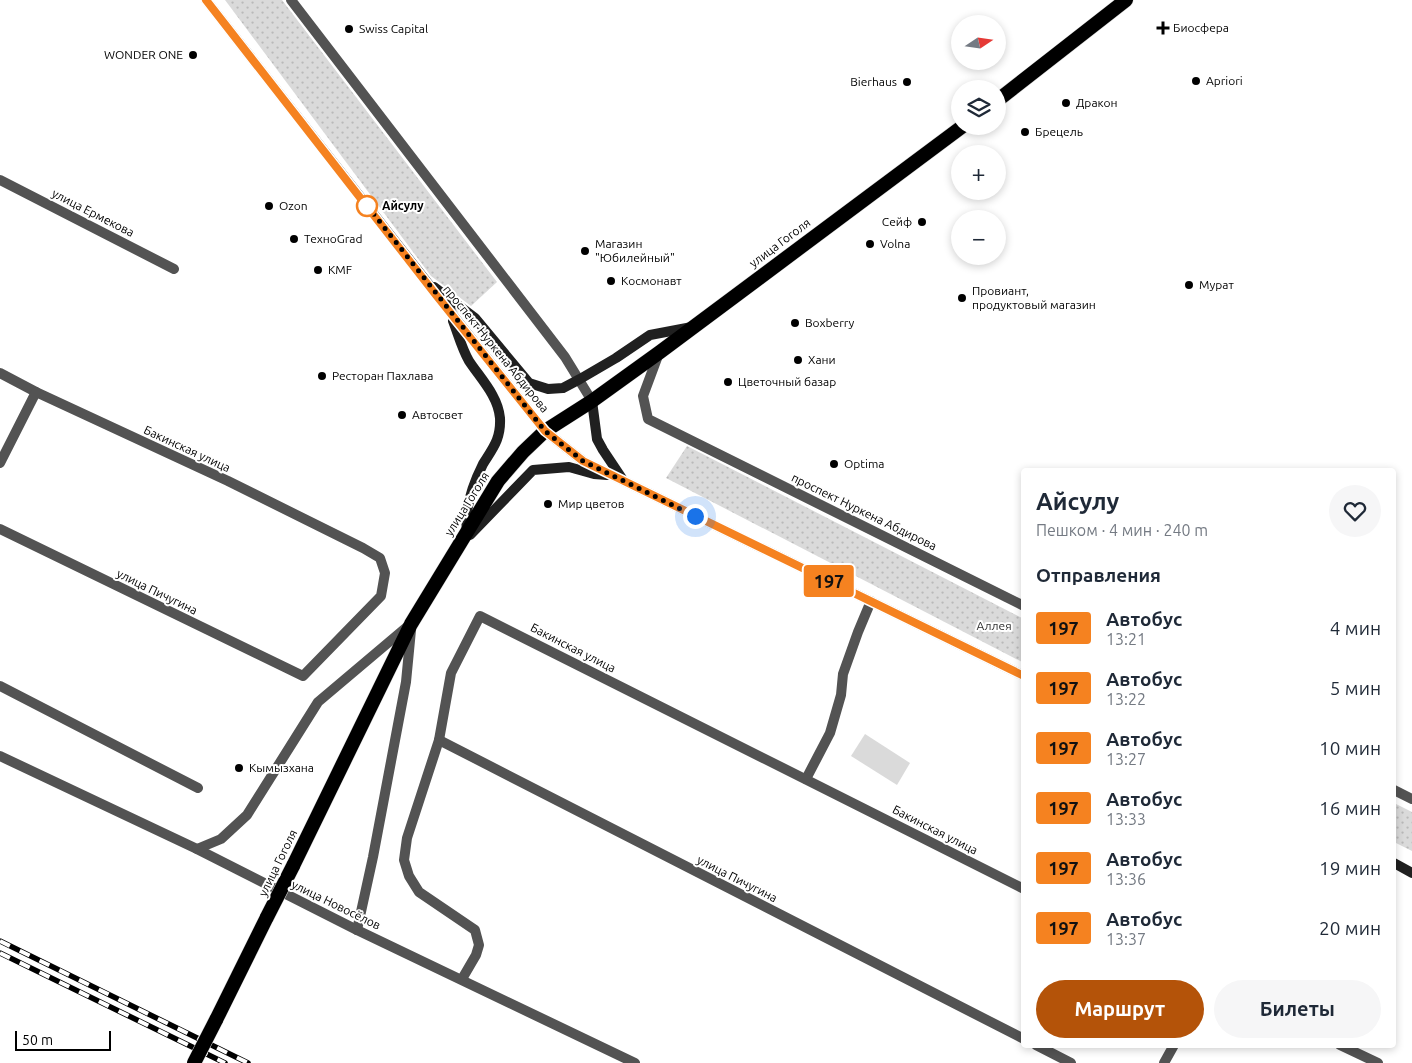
<!DOCTYPE html>
<html lang="ru">
<head>
<meta charset="utf-8">
<style>
	:root { --surface:#fff; --page:#f6f6f7; --text:#1f2937; --muted:#747a83; --accent:#b45309 }
	body { margin:0; font-family:Ubuntu,sans-serif; background:var(--page); color:var(--text); height:100vh; display:flex; flex-direction:column; font-size:19px; white-space:nowrap }
	* { box-sizing:border-box; margin:0 }
	p { font-size:16px; color:var(--muted) }
	.icon { flex:none; width:28px; height:28px; fill:none; stroke:currentColor; stroke-width:2; stroke-linecap:round; stroke-linejoin:round }
	.map { position:relative; flex:1; overflow:hidden }
	.sheet { position:absolute; left:1021px; top:468px; width:375px; height:580px; display:flex; flex-direction:column; background:var(--surface); border-radius:5px; box-shadow:0 2px 8px #0003 }
	.sheet>* { flex:none }
	.badge { padding:0 10px; border-radius:4px; font-size:18px; line-height:32px }
	.needle { width:32px; rotate:77deg }
	.tools { position:absolute; left:951px; top:15px; display:grid; gap:10px }
	.tools a { display:grid; place-items:center; width:55px; height:55px; border-radius:50%; background:var(--surface); box-shadow:0 2px 8px #0003; font-size:25px }
	.scale { position:absolute; left:15px; bottom:12px; width:96px; box-sizing:border-box; padding-left:5px; border:2px solid #000; border-top:0; font-size:14px; line-height:18px; white-space:nowrap; color:#000; -webkit-text-stroke:4px #fff; paint-order:stroke }
	.you { position:absolute; width:25px; height:25px; margin:-12px; border:4px solid #fff; border-radius:50%; background:#1a73e8; box-shadow:0 0 0 8px #1a73e833 }
	.map>.badge { position:absolute; translate:-50% -50%; box-shadow:0 0 0 2px #fff }
	h2 { padding:0 15px; font-size:19px; line-height:45px }
	.round { display:grid; place-items:center; flex:none; width:52px; height:52px; border-radius:26px; background:var(--page) }
	.summary { display:flex; align-items:center; justify-content:space-between; height:85px; padding:0 15px }
	h1 { font-size:24px; font-weight:600; line-height:38px }
	.primary-button { display:flex; gap:10px; margin-top:auto; padding:10px 15px }
	.primary-button a { flex:1; height:58px; border-radius:30px; background:var(--accent); color:#fff; font-size:20px; font-weight:600; line-height:58px; text-align:center }
	.primary-button a+a { background:var(--page); color:var(--text) }
	ul { padding:0; list-style:none }
	li { display:flex; align-items:center; gap:15px; height:60px; padding:0 15px }
	li div { flex:1 }
	li b { display:block; font-size:19px }
	li em { font-style:normal }
	li .badge { min-width:55px; font-weight:700; text-align:center }
	.map>svg:first-child { display:block }
</style>
</head>
<body>
<div class="map">
<svg width="1412" height="1063" viewBox="0 0 1412 1063">
	<defs>
		<pattern id="green-dots" width="8" height="8" patternUnits="userSpaceOnUse" patternTransform="scale(1.25)"><rect width="8" height="8" fill="#dadada"/><path d="M2 2h.1M6 6h.1" fill="none" stroke="#b9b9b9" stroke-width="1.8" stroke-linecap="round"/></pattern>
	</defs>
	<rect width="100%" height="100%" fill="#fff"/>
	<!-- green -->
	<g fill="url(#green-dots)">
		<polygon points="225,0 282,0 497,282 471,306 431,276"/>
		<polygon points="687,446 1024,619 1024,663 666,478"/>
		<polygon points="1394,803 1412,812 1412,851 1394,842"/>
	</g>
	<!-- pitch -->
	<polygon fill="#dadada" points="865,734 910,763 897,785 851,756"/>
	<g fill="none" stroke-linecap="round" stroke-linejoin="round">
		<defs>
			<g id="trunk">
				<polyline points="998,100 1126,0"/>
				<polyline points="293,866 411,624 498,481 523,452 545,431 592,401 660,352 963,126"/>
				<polyline points="216,1020 267,917"/>
			</g>
		</defs>
		<!-- trunk casing -->
		<use href="#trunk" stroke="#dbdbdb" stroke-width="15"/>
		<!-- minor -->
		<g stroke="#535353" stroke-width="10">
			<polyline points="291,0 565,357 592,401"/>
			<polyline points="0,180 174,269"/>
			<polyline points="659,353 643,396 648,419 1024,606"/>
			<polyline points="0,373 36,392 228,481 363,548 380,558 385,573 381,596 303,676 0,529"/>
			<polyline points="0,463 36,392"/>
			<polyline points="0,686 198,788"/>
			<polyline points="439,740 1024,1039"/>
			<polyline points="806,779 830,733 841,695 843,674 858,632 871,601"/>
			<polyline points="1394,790 1412,799"/>
			<polyline points="462,979 476,955 479,945 475,930 419,892 409,876 404,860 407,838 439,740 451,673 480,616 1024,889"/>
			<polyline points="1036,1045 1071,1063"/>
			<polyline points="1340,1045 1378,1063"/>
			<polyline points="1164,1063 1174,1045"/>
		</g>
		<!-- tertiary -->
		<g stroke="#535353" stroke-width="10">
			<polyline points="0,756 197,849 357,930 635,1063"/>
			<polyline points="197,849 221,839 247,815 318,702 408,626"/>
			<polyline points="357,930 373,857 406,682 411,630"/>
		</g>
		<!-- secondary -->
		<g stroke="#202020" stroke-width="10">
			<polyline points="206,0 448,309 545,431 583,461 1024,676"/>
			<polyline points="434,287 475,318 529,383 548,389 563,388 580,379 616,358 650,335 692,327"/>
			<path d="M453 321C458 334 462 349 469 361 481 379 498 396 500 418 501 439 493 448 483 464 473 484 464 508 467 531"/>
			<polyline points="592,401 597,439 603,450 623,480"/>
			<polyline points="470,535 533,470 569,467 594,474 607,475"/>
			<polyline points="1394,863 1412,873"/>
		</g>
		<!-- trunk -->
		<use href="#trunk" stroke="#000" stroke-width="14"/>
		<defs>
			<g id="rail">
				<polyline points="0,941 248,1063"/>
				<polyline points="0,953 225,1063"/>
			</g>
		</defs>
		<!-- rail casing -->
		<use href="#rail" stroke="#000" stroke-width="5.5"/>
		<!-- rail -->
		<use href="#rail" stroke="#fff" stroke-width="4" stroke-dasharray="11" stroke-linecap="butt"/>
		<defs>
			<g id="trunk-bridge">
				<polyline points="267,917 293,866"/>
				<polyline points="194,1063 216,1020"/>
			</g>
		</defs>
		<!-- trunk-bridge casing -->
		<use href="#trunk-bridge" stroke="#dbdbdb" stroke-width="15" stroke-linecap="butt"/>
		<!-- trunk-bridge -->
		<use href="#trunk-bridge" stroke="#000" stroke-width="14"/>
	</g>
	<g fill="none" stroke-linecap="round" stroke-linejoin="round">
		<defs>
			<polyline id="line" points="206,0 436,295 545,431 583,461 1024,676"/>
		</defs>
		<!-- line casing -->
		<use href="#line" stroke="#fff" stroke-width="11"/>
		<!-- line -->
		<use href="#line" stroke="#f58220" stroke-width="8"/>
		<!-- walk -->
		<polyline stroke="#000" stroke-width="5" stroke-dasharray="0 9" points="367,206 365,203 545,431 583,461 695,516"/>
	</g>
	<!-- markers -->
	<g fill="#000" stroke="#fff" stroke-width="2">
		<path d="M1160.5 20.5h5v5h5v5h-5v5h-5v-5h-5v-5h5z"/>
		<circle cx="349" cy="29" r="5"/>
		<circle cx="193" cy="55" r="5"/>
		<circle cx="1196" cy="81" r="5"/>
		<circle cx="907" cy="82" r="5"/>
		<circle cx="1066" cy="103" r="5"/>
		<circle cx="1025" cy="132" r="5"/>
		<circle cx="269" cy="206" r="5"/>
		<circle cx="922" cy="222" r="5"/>
		<circle cx="294" cy="239" r="5"/>
		<circle cx="870" cy="244" r="5"/>
		<circle cx="585" cy="251" r="5"/>
		<circle cx="318" cy="270" r="5"/>
		<circle cx="611" cy="281" r="5"/>
		<circle cx="1189" cy="285" r="5"/>
		<circle cx="962" cy="298" r="5"/>
		<circle cx="795" cy="323" r="5"/>
		<circle cx="798" cy="360" r="5"/>
		<circle cx="322" cy="376" r="5"/>
		<circle cx="728" cy="382" r="5"/>
		<circle cx="402" cy="415" r="5"/>
		<circle cx="834" cy="464" r="5"/>
		<circle cx="548" cy="504" r="5"/>
		<circle cx="239" cy="768" r="5"/>
	</g>
	<circle fill="#fff" stroke="#f58220" stroke-width="2.5" cx="367" cy="206" r="10"/>
	<g text-anchor="middle" stroke-width="4" stroke-linejoin="round" paint-order="stroke">
		<!-- poi labels -->
		<g font-size="12" fill="#000" stroke="#fff" text-anchor="start">
			<text x="1173" y="32">Биосфера</text>
			<text x="359" y="33">Swiss Capital</text>
			<text x="183" y="59" text-anchor="end">WONDER ONE</text>
			<text x="1206" y="85">Apriori</text>
			<text x="897" y="86" text-anchor="end">Bierhaus</text>
			<text x="1076" y="107">Дракон</text>
			<text x="1035" y="136">Брецель</text>
			<text x="279" y="210">Ozon</text>
			<text x="912" y="226" text-anchor="end">Сейф</text>
			<text x="304" y="243">ТехноGrad</text>
			<text x="595" y="248">Магазин<tspan x="595" dy="14">"Юбилейный"</tspan></text>
			<text x="880" y="248">Volna</text>
			<text x="328" y="274">KMF</text>
			<text x="621" y="285">Космонавт</text>
			<text x="1199" y="289">Мурат</text>
			<text x="972" y="295">Провиант,<tspan x="972" dy="14">продуктовый магазин</tspan></text>
			<text x="805" y="327">Boxberry</text>
			<text x="808" y="364">Хани</text>
			<text x="332" y="380">Ресторан Пахлава</text>
			<text x="738" y="386">Цветочный базар</text>
			<text x="412" y="419">Автосвет</text>
			<text x="844" y="468">Optima</text>
			<text x="558" y="508">Мир цветов</text>
			<text x="249" y="772">Кымызхана</text>
		</g>
		<!-- stop labels -->
		<g font-size="12" font-weight="bold" fill="#000" stroke="#fff" text-anchor="start">
			<text x="382" y="210">Айсулу</text>
		</g>
		<!-- street labels -->
		<g font-size="12" fill="#000" stroke="#fff">
			<text transform="translate(93 213) rotate(27)" y="4">улица Ермекова</text>
			<text transform="translate(780 243) rotate(-37)" y="4">улица Гоголя</text>
			<text transform="translate(496 349) rotate(51)" y="4">проспект Нуркена Абдирова</text>
			<text transform="translate(187 449) rotate(25)" y="4">Бакинская улица</text>
			<text transform="translate(467 504) rotate(-58)" y="4">улица Гоголя</text>
			<text transform="translate(864 512) rotate(26)" y="4">проспект Нуркена Абдирова</text>
			<text transform="translate(157 592) rotate(26)" y="4">улица Пичугина</text>
			<text transform="translate(573 648) rotate(27)" y="4">Бакинская улица</text>
			<text transform="translate(935 830) rotate(27)" y="4">Бакинская улица</text>
			<text transform="translate(278 863) rotate(-64)" y="4">улица Гоголя</text>
			<text transform="translate(737 879) rotate(27)" y="4">улица Пичугина</text>
			<text transform="translate(336 905) rotate(26)" y="4">улица Новосёлов</text>
		</g>
		<!-- park labels -->
		<g font-size="12" fill="#313131" stroke="#fff">
			<text x="994" y="630">Аллея</text>
		</g>
	</g>
</svg>
<div class="tools">
<a><svg class="needle" viewBox="-14 -14 28 28"><path d="M0-13l5 13h-10z" fill="#e53935"/><path d="M0 13l5-13h-10z" fill="#747a83"/></svg></a>
<a><svg class="icon" aria-label="layers" viewBox="0 0 24 24"><path d="M12 4l9 5-9 5-9-5zM3 14l9 5 9-5"/></svg></a>
<a>+</a>
<a>−</a>
</div>
<div class="scale">50 m</div>
<div class="you" style="left:695px;top:516px"></div>
<b class="badge" style="left:829px;top:581px;background:#f58220;color:#111">197</b>
<section class="sheet">
<div class="summary"><div><h1>Айсулу</h1><p>Пешком · 4 мин · 240 m</p></div><a class="round"><svg class="icon" aria-label="heart" viewBox="0 0 24 24"><path d="M12 20l-8-8c-3-5 5-10 8-4 3-6 11-1 8 4z"/></svg></a></div>
<h2>Отправления</h2>
<ul>
<li><span class="badge" style="background:#f58220;color:#111">197</span><div><b>Автобус</b><p>13:21</p></div><em>4 мин</em></li>
<li><span class="badge" style="background:#f58220;color:#111">197</span><div><b>Автобус</b><p>13:22</p></div><em>5 мин</em></li>
<li><span class="badge" style="background:#f58220;color:#111">197</span><div><b>Автобус</b><p>13:27</p></div><em>10 мин</em></li>
<li><span class="badge" style="background:#f58220;color:#111">197</span><div><b>Автобус</b><p>13:33</p></div><em>16 мин</em></li>
<li><span class="badge" style="background:#f58220;color:#111">197</span><div><b>Автобус</b><p>13:36</p></div><em>19 мин</em></li>
<li><span class="badge" style="background:#f58220;color:#111">197</span><div><b>Автобус</b><p>13:37</p></div><em>20 мин</em></li>
</ul>
<div class="primary-button"><a>Маршрут</a><a>Билеты</a></div>
</section>
</div>
</body>
</html>
